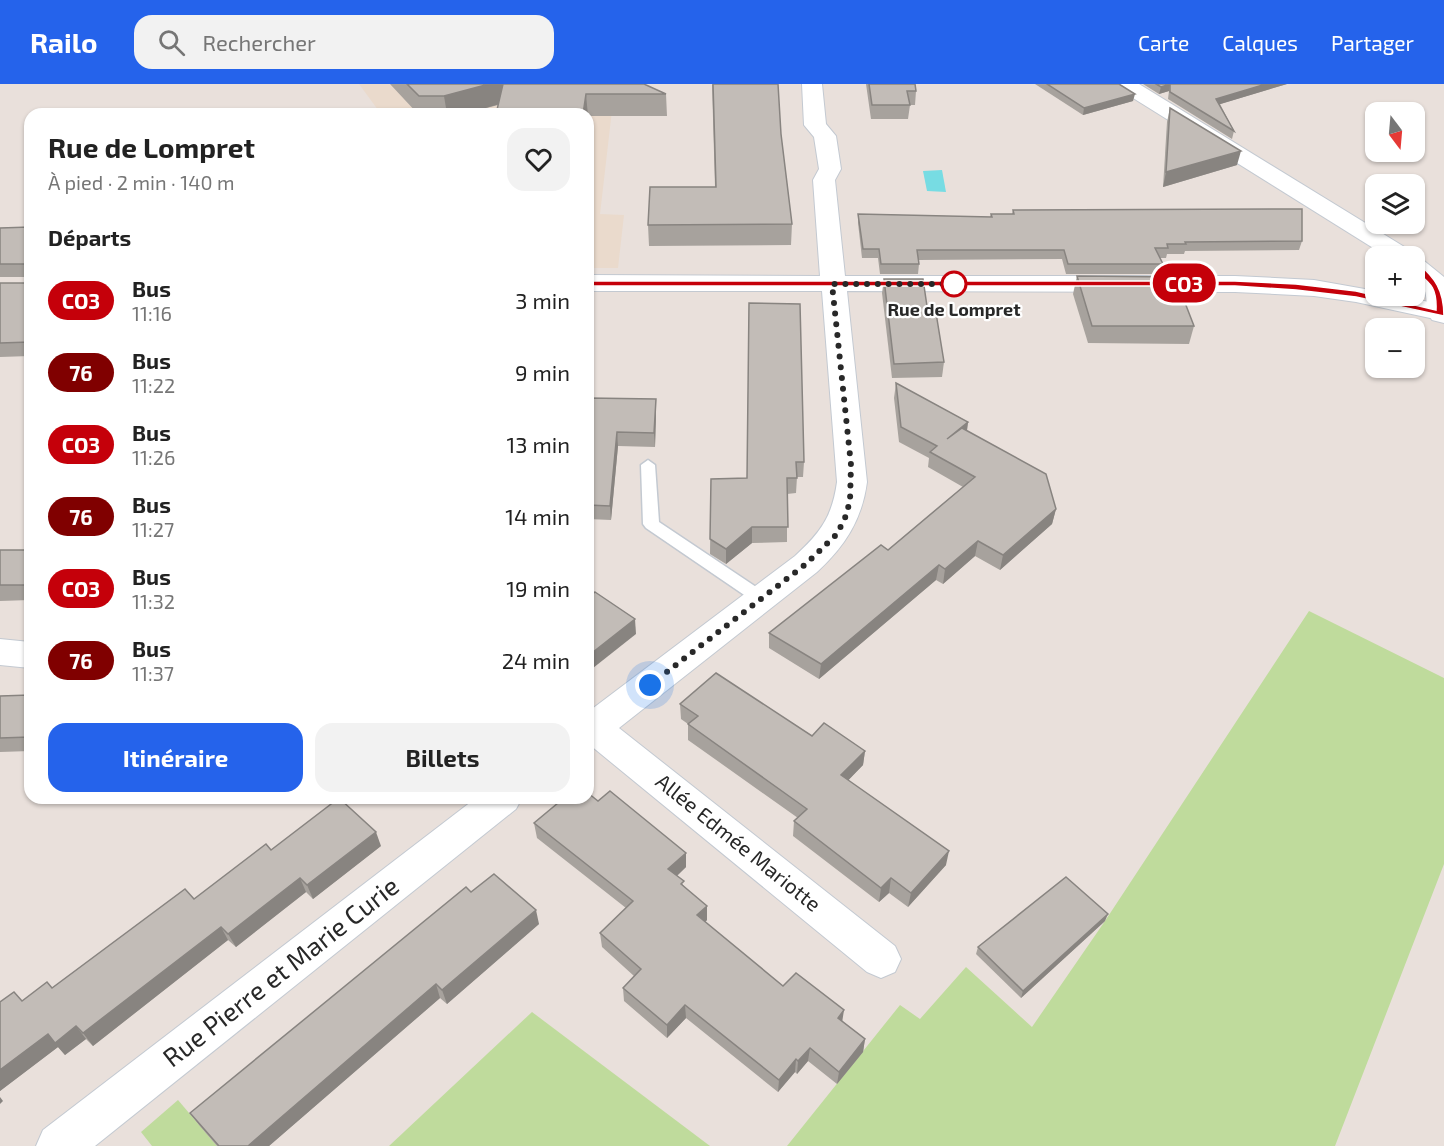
<!DOCTYPE html>
<html lang="fr">
<head>
<meta charset="utf-8">
<style>
	:root { --surface:#fff; --page:#f2f2f2; --text:#222; --muted:#767676; --accent:#2563eb }
	body { margin:0; font-family:"Exo 2",sans-serif; background:var(--page); color:var(--text); height:100vh; display:flex; flex-direction:column; font-size:22px; white-space:nowrap }
	* { box-sizing:border-box; margin:0 }
	p { font-size:20px; color:var(--muted) }
	.icon { flex:none; width:33px; height:33px; fill:none; stroke:currentColor; stroke-width:2; stroke-linecap:round; stroke-linejoin:round }
	.map { position:relative; flex:1; overflow:hidden }
	.sheet { position:absolute; left:24px; top:24px; width:570px; height:696px; display:flex; flex-direction:column; background:var(--surface); border-radius:18px; box-shadow:0 2px 4px #0004 }
	.sheet>* { flex:none }
	.badge { padding:0 12px; border-radius:20px; font-size:21px; line-height:39px }
	.needle { width:39px; rotate:164deg }
	.fabs { position:absolute; left:1365px; top:18px; display:grid; gap:12px }
	.fabs a { display:grid; place-items:center; width:60px; height:60px; border-radius:12px; background:var(--surface); box-shadow:0 2px 4px #0004; font-size:30px }
	.you { position:absolute; width:30px; height:30px; margin:-15px; border:4px solid #fff; border-radius:50%; background:#1a73e8; box-shadow:0 0 0 9px #1a73e833 }
	.map>.badge { position:absolute; translate:-50% -50%; box-shadow:0 0 0 3px #fff }
	h2 { padding:0 24px; font-size:22px; line-height:54px }
	.round { display:grid; place-items:center; flex:none; width:63px; height:63px; border-radius:18px; background:var(--page) }
	.overview { display:flex; align-items:center; justify-content:space-between; height:102px; padding:0 24px }
	h1 { font-size:28px; font-weight:700; line-height:45px }
	.primary-button { display:flex; gap:12px; margin-top:auto; padding:12px 24px }
	.primary-button a { flex:1; height:69px; border-radius:18px; background:var(--accent); color:#fff; font-size:24px; font-weight:700; line-height:69px; text-align:center }
	.primary-button a+a { background:var(--page); color:var(--text) }
	ul { padding:0; list-style:none }
	li { display:flex; align-items:center; gap:18px; height:72px; padding:0 24px }
	li div { flex:1 }
	li b { display:block; font-size:22px }
	li em { font-style:normal }
	li .badge { min-width:66px; font-weight:700; text-align:center }
	header { display:flex; align-items:center; gap:36px; box-sizing:border-box; height:84px; padding:0 30px; background:var(--accent); color:#fff }
	header strong { font-size:28px }
	nav { display:flex; gap:33px; margin-inline-start:auto; font-size:21px }
	.search { width:420px; height:54px; background:var(--page); display:flex; align-items:center; gap:15px; box-sizing:border-box; padding:0 21px; border-radius:18px; color:var(--muted); font-size:22px }
	.map>svg:first-child { display:block }
</style>
</head>
<body>
<header>
<strong>Railo</strong>
<div class="search"><svg class="icon" aria-label="search" viewBox="0 0 24 24"><circle cx="10" cy="10" r="6"/><path d="M15 15l6 6"/></svg>Rechercher</div>
<nav><a>Carte</a><a>Calques</a><a>Partager</a></nav>
</header>
<div class="map">
<svg width="1444" height="1062" viewBox="0 0 1444 1062">
	<rect width="100%" height="100%" fill="#e9e0db"/>
	<!-- education -->
	<polygon fill="#eadacc" points="359,0 615,0 600,130 624,131 618,184 588,184 588,30 381,30"/>
	<!-- green -->
	<g fill="#bfdb9c">
		<polygon points="1309,527 1444,594 1444,780 1335,1062 787,1062 900,921 920,935 966,883 1032,943 1105,837"/>
		<polygon points="532,928 710,1062 389,1062"/>
		<polygon points="178,1016 217,1062 152,1062 141,1048"/>
	</g>
	<!-- water -->
	<polygon fill="#77dce3" points="942,86 946,108 927,107 923,87"/>
	<g fill="none" stroke-linecap="round" stroke-linejoin="round">
		<defs>
			<polygon id="service" points="648,376 655,381 659,438 768,511 770,515 768,519 756,519 646,444 643,440 641,381"/>
			<g id="minor">
				<path d="M802 0H822L826 40 836 52 841 85 835 96 845 192H1235L1314 196 1376 207V212H1399L1444 221V237L1356 218 1314 212 1235 208 847 207 867 398C862 436 845 462 817 488L619 644 895 862 901 875 895 888 881 894 867 888 590 661 588 662V628L795 472C821 448 832 433 837 398L822 207H588V191L820 192 813 96 819 85 814 53 804 41Z"/>
				<polygon points="0,555 30,558 30,584 0,581"/>
				<polygon points="476,714 522,714 516,725 95,1062 36,1062 43,1046"/>
			</g>
			<g id="tertiary">
				<polygon points="1114,0 1139,0 1411,167 1414,172 1386,172 1117,4"/>
				<path d="M1414 174 1423 176 1444 193V239L1432 236C1421 220 1434 208 1414 193Z"/>
			</g>
		</defs>
		<!-- service casing -->
		<use href="#service" stroke="#c3c9d1" stroke-width="3"/>
		<!-- minor casing -->
		<use href="#minor" stroke="#c3c9d1" stroke-width="2"/>
		<!-- tertiary casing -->
		<use href="#tertiary" stroke="#c3c9d1" stroke-width="2"/>
		<!-- service -->
		<use href="#service" fill="#fff" fill-rule="evenodd"/>
		<!-- minor -->
		<use href="#minor" fill="#fff" fill-rule="evenodd"/>
		<!-- tertiary -->
		<use href="#tertiary" fill="#fff" fill-rule="evenodd"/>
	</g>
	<!-- wall -->
	<g fill="#a7a29d">
		<polygon points="390,0 644,0 666,10 667,32 588,32 498,21 464,30 418,30"/>
		<polygon points="712,0 781,50 792,140 791,161 649,162 648,141 715,103"/>
		<polygon points="866,0 915,0 916,7 915,21 910,21 908,35 871,35"/>
		<polygon points="1035,0 1119,0 1133,17 1083,31"/>
		<polygon points="1143,0 1287,0 1220,20 1234,47 1232,55 1168,15 1169,7 1159,10"/>
		<polygon points="1170,24 1237,81 1163,103 1167,38"/>
		<polygon points="1013,126 1302,157 1299,166 1185,167 1184,170 1167,170 1166,174 1160,174 1163,180 1161,190 1066,190 1062,175 918,176 919,180 918,190 880,190 878,174 862,174 858,139 858,130 990,133 991,130 1012,130"/>
		<polygon points="30,143 30,272 0,273 0,199 26,199 26,193 0,193 0,144"/>
		<polygon points="1077,192 1194,242 1189,260 1088,259 1073,210"/>
		<polygon points="884,195 928,229 944,278 942,293 892,294 882,209"/>
		<polygon points="749,219 804,378 803,393 797,393 796,409 787,410 787,458 752,459 726,480 710,470 711,395 747,394"/>
		<polygon points="896,299 968,338 967,347 1056,425 1052,440 1000,486 975,472 943,500 936,496 819,595 769,564 769,549 888,466 963,403 928,383 929,374 899,358 894,314"/>
		<polygon points="588,314 656,315 656,329 655,363 618,362 611,436 588,435"/>
		<polygon points="0,466 30,466 30,516 0,517"/>
		<polygon points="30,611 30,667 0,668 0,612"/>
		<polygon points="680,620 812,652 865,667 863,681 848,696 946,781 908,823 889,809 879,818 793,752 794,737 798,734 688,656 688,640 681,635"/>
		<polygon points="598,717 686,783 677,792 707,836 705,838 783,902 843,938 865,955 863,968 837,1000 808,977 797,990 795,988 778,1008 686,934 667,954 624,917 623,904 634,892 602,863 600,849 626,824 537,754 534,739"/>
		<polygon points="381,762 313,815 306,808 236,863 228,856 93,962 86,955 65,971 58,963 0,1007 0,918 22,917 52,904 194,815"/>
		<polygon points="471,808 539,840 447,920 440,914 269,1062 217,1062 199,1041 190,1029"/>
		<polygon points="1105,837 1021,914 976,870 978,863"/>
	</g>
	<!-- shaded-wall -->
	<g fill="#888480">
		<polygon points="489,0 504,0 507,18 464,30 447,30 444,12"/>
		<polygon points="1170,0 1169,7 1159,10 1161,3"/>
		<polygon points="1266,0 1287,0 1214,22 1216,15"/>
		<polygon points="586,10 588,32 588,34 588,30 583,30"/>
		<polygon points="1135,10 1133,17 1083,31 1084,24"/>
		<polygon points="1241,67 1237,81 1163,103 1166,88"/>
		<polygon points="656,315 656,329 655,363 654,349"/>
		<polygon points="968,338 966,353 947,355"/>
		<polygon points="617,348 618,362 611,436 610,422"/>
		<polygon points="1056,425 1052,440 1000,486 1003,471"/>
		<polygon points="752,443 752,459 726,480 726,465"/>
		<polygon points="978,457 975,472 943,500 945,485"/>
		<polygon points="939,481 936,496 819,595 821,580"/>
		<polygon points="635,535 636,550 588,588 588,572"/>
		<polygon points="865,667 863,681 839,706 841,691"/>
		<polygon points="376,748 381,762 313,815 307,801"/>
		<polygon points="949,767 946,781 908,823 911,809"/>
		<polygon points="686,769 686,783 669,799 668,785"/>
		<polygon points="300,794 306,808 236,863 228,850"/>
		<polygon points="891,794 889,809 879,818 881,804"/>
		<polygon points="707,822 707,836 698,845 697,831"/>
		<polygon points="536,826 539,840 447,920 442,906"/>
		<polygon points="1108,830 1105,837 1021,914 1023,907"/>
		<polygon points="221,843 228,856 93,962 83,949"/>
		<polygon points="436,900 440,914 269,1062 248,1062"/>
		<polygon points="685,921 686,934 667,954 667,941"/>
		<polygon points="844,926 842,939 838,934"/>
		<polygon points="76,942 86,955 65,971 58,963 0,1007 0,986 48,950"/>
		<polygon points="865,955 863,968 837,1000 839,988"/>
		<polygon points="810,964 808,977 797,990 798,977"/>
		<polygon points="796,975 795,988 778,1008 779,996"/>
		<polygon points="0,1013 3,1017 0,1020"/>
	</g>
	<!-- building -->
	<g fill="#c2bcb7" stroke="#888480" stroke-width="1.5">
		<polygon points="407,0 489,0 444,12 419,12"/>
		<polygon points="503,0 644,0 666,10 586,10 583,30 496,30"/>
		<polygon points="713,0 778,0 781,50 792,140 648,141 650,103 716,103"/>
		<polygon points="869,0 915,0 916,7 907,7 910,21 872,21"/>
		<polygon points="1047,0 1119,0 1135,10 1084,24"/>
		<polygon points="1156,0 1170,0 1161,3"/>
		<polygon points="1170,0 1266,0 1216,15 1234,47 1170,8"/>
		<polygon points="1170,24 1241,67 1166,88"/>
		<polygon points="1302,125 1302,157 1185,158 1186,160 1167,160 1168,164 1155,164 1163,180 1068,180 1064,166 917,166 919,180 881,180 879,165 863,165 858,130 992,133 991,130 1014,130 1013,126"/>
		<polygon points="30,143 30,258 0,259 0,199 26,199 26,180 0,180 0,144"/>
		<polygon points="1077,192 1175,193 1194,242 1092,242"/>
		<polygon points="884,195 923,195 928,229 936,229 944,278 894,280"/>
		<polygon points="749,219 800,220 804,378 796,378 797,394 787,394 788,443 752,443 726,465 710,455 711,395 747,394"/>
		<polygon points="896,299 968,338 947,355 962,344 1046,390 1056,425 1003,471 978,457 945,485 939,481 821,580 769,549 881,461 888,466 975,393 930,368 937,362 901,343"/>
		<polygon points="588,314 656,315 654,349 617,348 610,422 588,421"/>
		<rect x="0" y="466" width="30" height="35"/>
		<polygon points="595,508 635,535 588,572 588,514"/>
		<polygon points="716,589 812,652 824,639 865,667 841,691 949,767 911,809 891,794 881,804 794,737 807,725 688,640 698,632 680,620"/>
		<polygon points="30,611 30,653 0,654 0,612"/>
		<polygon points="610,707 686,769 668,785 684,797 681,800 707,822 697,831 783,902 796,889 844,926 838,934 865,955 839,988 810,964 798,977 796,975 779,996 685,921 667,941 623,904 641,885 600,849 633,817 534,739 564,714 588,714 588,709 598,717"/>
		<polygon points="339,714 376,748 307,801 300,794 228,850 221,843 83,949 76,942 55,959 48,950 0,986 0,918 14,908 22,917 47,898 52,904 185,805 194,815 266,760 271,766"/>
		<polygon points="494,790 536,826 442,906 436,900 248,1062 219,1062 190,1029 466,803 471,808"/>
		<polygon points="1066,793 1108,830 1023,907 978,863"/>
	</g>
	<!-- line -->
	<path fill="#c5000a" stroke="#fff" stroke-width="1.5" d="M1411 179H1418C1435 194 1444 206 1444 232L1356 213 1296 206 1235 202H588L584 199 588 197H1235L1296 200 1356 207 1436 226C1437 201 1429 199 1411 183Z"/>
	<g fill="none" stroke-linecap="round" stroke-linejoin="round">
		<!-- walk -->
		<polyline stroke="#282828" stroke-width="6" stroke-dasharray="0 10.8" points="650,601 806,480 837,450 845,434 850,417 851,381 832,200 956,200 954,200"/>
	</g>
	<!-- markers -->
	<circle fill="#fff" stroke="#c5000a" stroke-width="3" cx="954" cy="200" r="12"/>
	<g text-anchor="middle" stroke-width="4.5" stroke-linejoin="round" paint-order="stroke">
		<!-- far-stop labels -->
		<g font-size="18" font-weight="bold" fill="#282828" stroke="#fff">
			<text x="954" y="232">Rue de Lompret</text>
		</g>
		<!-- street labels -->
		<g font-size="21" fill="#282828" stroke="#fff">
			<text transform="translate(738 759) rotate(39)" y="7">Allée Edmée Mariotte</text>
		</g>
		<!-- near-street labels -->
		<g font-size="26" fill="#282828" stroke="#fff">
			<text transform="translate(281 888) rotate(-38)" y="9">Rue Pierre et Marie Curie</text>
		</g>
	</g>
</svg>
<div class="fabs">
<a><svg class="needle" viewBox="-14 -14 28 28"><path d="M0-13l5 13h-10z" fill="#e53935"/><path d="M0 13l5-13h-10z" fill="#767676"/></svg></a>
<a><svg class="icon" aria-label="layers" viewBox="0 0 24 24"><path d="M12 4l9 5-9 5-9-5zM3 14l9 5 9-5"/></svg></a>
<a>+</a>
<a>−</a>
</div>
<div class="you" style="left:650px;top:601px"></div>
<b class="badge" style="left:1184px;top:199px;background:#c5000a;color:#fff">CO3</b>
<section class="sheet">
<div class="overview"><div><h1>Rue de Lompret</h1><p>À pied · 2 min · 140 m</p></div><a class="round"><svg class="icon" aria-label="heart" viewBox="0 0 24 24"><path d="M12 20l-8-8c-3-5 5-10 8-4 3-6 11-1 8 4z"/></svg></a></div>
<h2>Départs</h2>
<ul>
<li><span class="badge" style="background:#c5000a;color:#fff">CO3</span><div><b>Bus</b><p>11:16</p></div><em>3 min</em></li>
<li><span class="badge" style="background:#800000;color:#fff">76</span><div><b>Bus</b><p>11:22</p></div><em>9 min</em></li>
<li><span class="badge" style="background:#c5000a;color:#fff">CO3</span><div><b>Bus</b><p>11:26</p></div><em>13 min</em></li>
<li><span class="badge" style="background:#800000;color:#fff">76</span><div><b>Bus</b><p>11:27</p></div><em>14 min</em></li>
<li><span class="badge" style="background:#c5000a;color:#fff">CO3</span><div><b>Bus</b><p>11:32</p></div><em>19 min</em></li>
<li><span class="badge" style="background:#800000;color:#fff">76</span><div><b>Bus</b><p>11:37</p></div><em>24 min</em></li>
</ul>
<div class="primary-button"><a>Itinéraire</a><a>Billets</a></div>
</section>
</div>
</body>
</html>
